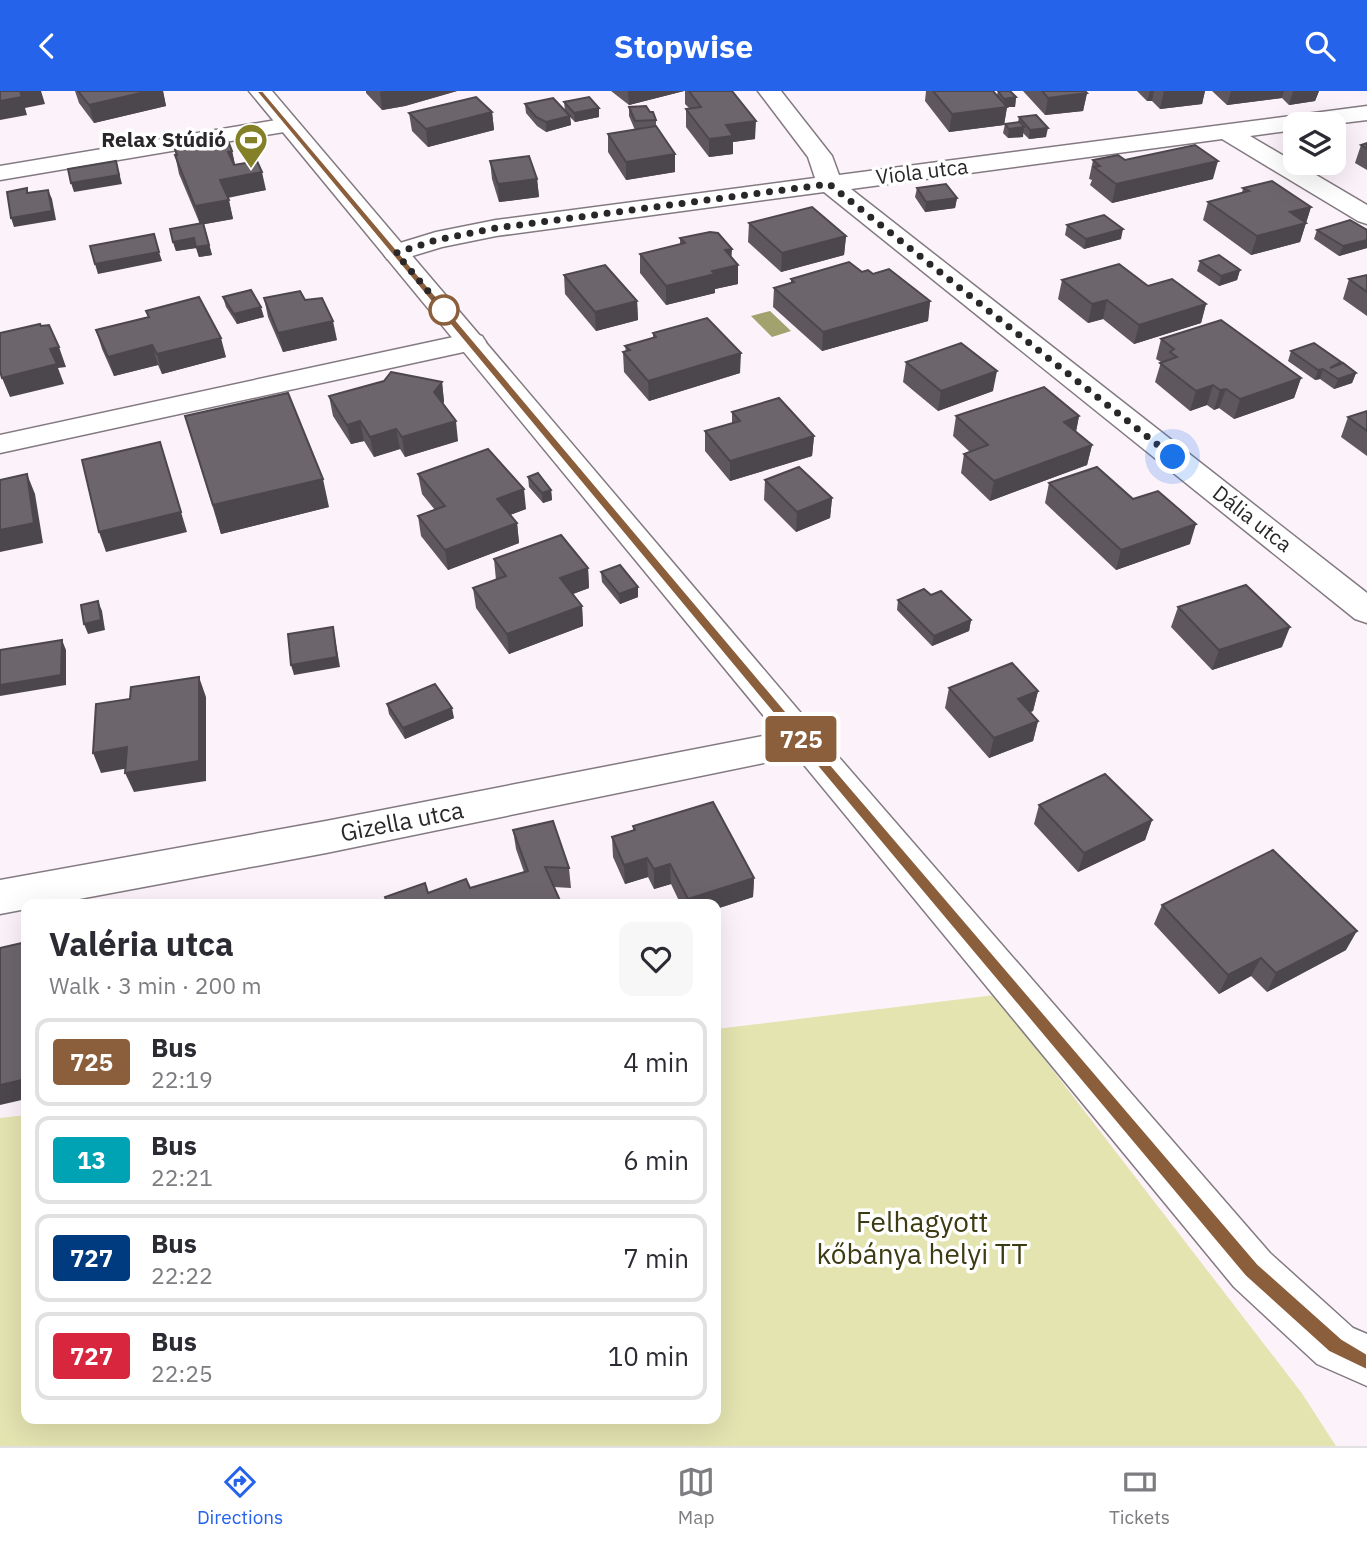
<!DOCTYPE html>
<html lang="en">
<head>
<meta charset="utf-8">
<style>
	:root { --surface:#fff; --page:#f7f7f7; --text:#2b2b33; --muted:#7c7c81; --line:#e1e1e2; --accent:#2563eb }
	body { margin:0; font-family:"IBM Plex Sans",sans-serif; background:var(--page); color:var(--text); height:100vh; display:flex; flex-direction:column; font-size:26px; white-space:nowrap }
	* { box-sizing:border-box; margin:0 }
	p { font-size:23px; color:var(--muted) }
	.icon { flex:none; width:38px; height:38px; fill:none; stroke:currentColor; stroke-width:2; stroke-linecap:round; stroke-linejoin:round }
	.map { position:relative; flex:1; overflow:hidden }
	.side { position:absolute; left:21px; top:808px; width:700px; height:525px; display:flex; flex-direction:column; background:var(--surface); border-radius:14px; box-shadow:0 7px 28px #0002 }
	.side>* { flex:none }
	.badge { padding:0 14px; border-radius:5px; font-size:24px; line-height:46px }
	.tools { position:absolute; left:1283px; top:21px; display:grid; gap:14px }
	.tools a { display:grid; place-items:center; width:63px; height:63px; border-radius:14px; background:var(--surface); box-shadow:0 7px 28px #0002; font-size:35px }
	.you { position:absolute; width:35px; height:35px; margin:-18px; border:5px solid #fff; border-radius:50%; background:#1a73e8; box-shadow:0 0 0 10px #1a73e833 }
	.map>.badge { position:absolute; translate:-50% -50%; box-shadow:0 0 0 4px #fff }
	.round { display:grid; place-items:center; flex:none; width:74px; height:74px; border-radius:14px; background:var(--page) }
	.head { display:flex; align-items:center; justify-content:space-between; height:119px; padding:0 28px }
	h1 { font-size:33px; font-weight:700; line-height:52px }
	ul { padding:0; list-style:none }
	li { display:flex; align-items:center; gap:21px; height:88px; margin:0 14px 10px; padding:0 14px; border:4px solid var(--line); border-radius:14px }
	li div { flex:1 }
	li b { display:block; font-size:26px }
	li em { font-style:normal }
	li .badge { min-width:77px; font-weight:700; text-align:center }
	header { display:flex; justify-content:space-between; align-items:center; height:91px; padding:0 28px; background:var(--accent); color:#fff; font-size:32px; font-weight:700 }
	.tab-bar { display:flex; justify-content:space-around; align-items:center; height:98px; border-top:2px solid var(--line); background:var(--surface); font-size:19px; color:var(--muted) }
	.tab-bar a { display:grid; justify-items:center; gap:4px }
	.tab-bar .selected { color:var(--accent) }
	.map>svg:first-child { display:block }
</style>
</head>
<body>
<header><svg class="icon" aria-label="back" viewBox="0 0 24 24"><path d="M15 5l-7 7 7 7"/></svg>Stopwise<svg class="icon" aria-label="search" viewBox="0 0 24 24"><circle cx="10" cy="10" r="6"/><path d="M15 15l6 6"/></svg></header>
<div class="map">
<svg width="1367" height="1355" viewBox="0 0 1367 1355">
	<rect width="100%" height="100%" fill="#fcf2fa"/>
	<!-- green -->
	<polygon fill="#e4e4b1" points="995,904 1301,1301 1336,1355 0,1355 0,1027 26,1024 26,1328 716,1328 716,938"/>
	<!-- water -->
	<polygon fill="#a2a26f" points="770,220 791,240 772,246 751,225"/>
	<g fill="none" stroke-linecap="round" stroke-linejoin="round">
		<defs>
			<g id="street">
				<polygon points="758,0 781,0 832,65 839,84 1367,15 1367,29 1334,33 1295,33 1295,39 1250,45 1367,114 1367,133 1358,130 1222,48 851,98 1367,502 1367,532 1355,528 824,101 496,145 442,156 396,170 387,168 383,162 387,156 436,141 496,129 815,87 808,66"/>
				<polygon points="288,27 296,29 300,34 296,39 0,89 0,75"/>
				<polygon points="472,242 482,245 486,251 482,257 0,362 0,344"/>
				<polygon points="804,637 817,641 823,651 817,661 326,762 47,814 26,814 26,818 0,823 0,789 326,730"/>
			</g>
			<polygon id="secondary" points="249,0 272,0 817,641 1270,1162 1353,1237 1367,1243 1367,1295 1317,1273 1234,1196"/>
		</defs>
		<!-- street casing -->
		<use href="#street" stroke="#837a81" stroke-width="3"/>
		<!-- secondary casing -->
		<use href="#secondary" stroke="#837a81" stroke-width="3"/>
		<!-- street -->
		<use href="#street" fill="#fff" fill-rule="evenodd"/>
		<!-- secondary -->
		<use href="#secondary" fill="#fff" fill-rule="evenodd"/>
	</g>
	<!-- wall -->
	<g fill="#5e575d">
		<polygon points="75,0 163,0 166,15 94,32 79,12"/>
		<polygon points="366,0 457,0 405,15 382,19 366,2"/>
		<polygon points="611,0 684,0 629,14"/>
		<polygon points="685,0 732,0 755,48 733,51 733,63 709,66 686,36 686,18 689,17 685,13"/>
		<polygon points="926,0 993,0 997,4 998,0 1016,6 1015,16 1007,16 1004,34 949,41 925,10"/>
		<polygon points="1023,0 1085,0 1087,2 1083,20 1045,24"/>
		<polygon points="1137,0 1205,0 1202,13 1160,18 1152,10 1147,10"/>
		<polygon points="1212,0 1319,0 1315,10 1289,14 1282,7 1227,14"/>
		<polygon points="564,11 599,26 575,31 570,26 571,34 546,41 537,35 526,22 525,13 565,20"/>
		<polygon points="629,16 650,21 656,29 656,36 675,81 626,89 608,61 608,43 635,39 629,25"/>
		<polygon points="492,21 494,39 428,56 412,40 409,22"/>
		<polygon points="1019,26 1046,46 1029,48 1023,42 1023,46 1008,47 1003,42 1005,33 1018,31"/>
		<polygon points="1367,52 1367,79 1355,72 1361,54"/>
		<polygon points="173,53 232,60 235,74 266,99 228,107 233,128 204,133 212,164 199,166 196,157 176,160 173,151 200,133 179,83 175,64 176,64"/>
		<polygon points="1093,69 1125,69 1213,88 1112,112 1090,94 1092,89 1089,88"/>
		<polygon points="490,70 537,88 539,106 499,111 492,88"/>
		<polygon points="917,97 957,107 955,117 925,121 915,106"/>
		<polygon points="1243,97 1311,116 1300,151 1251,164 1203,129 1208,111 1242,102"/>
		<polygon points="749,132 846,145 844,164 781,181 748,151"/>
		<polygon points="1067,134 1121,148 1084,158 1065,144"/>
		<polygon points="1317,139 1367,139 1367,157 1339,165 1314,148"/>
		<polygon points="680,147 732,166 738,193 715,198 715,202 666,214 640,182 640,163 680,153"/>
		<polygon points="1200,170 1240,179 1237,189 1219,195 1197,180"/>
		<polygon points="862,181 873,183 930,210 928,230 822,260 773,216 774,197 791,192 791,188"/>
		<polygon points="564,184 637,210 638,229 596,240 565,203"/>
		<polygon points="1367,184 1367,225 1343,208 1349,188"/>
		<polygon points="1062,189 1148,195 1206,213 1201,232 1134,253 1103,228 1088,232 1058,208"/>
		<polygon points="223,206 264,226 237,233 226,216"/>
		<polygon points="264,207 305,209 337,249 283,261 268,226"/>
		<polygon points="146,220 226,266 162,283 158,274 114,285 102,258 96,239 148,226"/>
		<polygon points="653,242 740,282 649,310 624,281 623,261 626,261 625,255 653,247"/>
		<polygon points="1161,248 1301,287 1294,307 1234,328 1219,317 1214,319 1207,314 1190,320 1155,291 1161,271 1156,268"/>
		<polygon points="1291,260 1340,273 1356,282 1352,292 1334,298 1320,288 1315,289 1288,270"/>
		<polygon points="906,271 993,300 938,320 903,291"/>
		<polygon points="442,291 444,311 443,312 458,350 405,366 400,358 374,366 364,350 351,353 333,325 329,305"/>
		<polygon points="1367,320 1367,365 1341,346 1348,326"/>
		<polygon points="732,321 814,345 812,365 730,390 705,360 705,340 732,332"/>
		<polygon points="185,325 329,416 221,443"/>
		<polygon points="956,325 1079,325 1076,341 1092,354 1087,374 990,410 961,382 964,363 970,361 953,345"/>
		<polygon points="418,383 526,418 510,424 517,432 519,452 448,479 421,445 418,425 435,419 422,403"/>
		<polygon points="528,386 551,399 552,409 543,412 529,396"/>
		<polygon points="765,389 832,407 830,427 796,441 764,409"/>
		<polygon points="1049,392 1133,408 1190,453 1116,479 1045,412"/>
		<polygon points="494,468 588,477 589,497 573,503 582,515 583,535 509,563 476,517 473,497 496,489"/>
		<polygon points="601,481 638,496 638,506 620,513 602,491"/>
		<polygon points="898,509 971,529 969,540 932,555 897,519"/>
		<polygon points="1178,516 1282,556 1212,579 1171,536"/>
		<polygon points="949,597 1038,600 1033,620 1030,621 1038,630 1033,650 989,667 945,617"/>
		<polygon points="387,613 454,627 405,648 389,623"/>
		<polygon points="1039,714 1152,729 1145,749 1078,781 1034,733"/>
		<polygon points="633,735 754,787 753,806 716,818 716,814 681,814 671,793 654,798 648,786 625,793 613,766 612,746 633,740"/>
		<polygon points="513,739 569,777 571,797 554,796 562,814 387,814 385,806 470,797 524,781 516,758"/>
		<polygon points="1162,814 1346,859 1267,901 1251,885 1219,903 1154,833"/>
	</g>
	<!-- shaded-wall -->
	<g fill="#4c474c">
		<polygon points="20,0 41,0 45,13 25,17 27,24 0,29 0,10"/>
		<polygon points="149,0 163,0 166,15 94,32 89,14"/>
		<polygon points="384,0 457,0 405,15 382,19 380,1"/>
		<polygon points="628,0 684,0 629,14"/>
		<polygon points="1150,0 1154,0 1152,10 1147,10"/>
		<polygon points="1164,0 1205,0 1202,13 1160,18"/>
		<polygon points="1231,0 1284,0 1282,7 1227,14"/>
		<polygon points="1293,0 1319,0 1315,10 1289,14"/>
		<polygon points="1087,2 1083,20 1045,24 1048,7"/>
		<polygon points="1016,6 1015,16 1007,16 1004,34 949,41 952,23 1003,17 1004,8"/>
		<polygon points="599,17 599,26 575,31 574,22"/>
		<polygon points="492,21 494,39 428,56 426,38"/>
		<polygon points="570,25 571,34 546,41 546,31"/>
		<polygon points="756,30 755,48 733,51 733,63 709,66 709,48 726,34"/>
		<polygon points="1024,36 1023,46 1008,47 1009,38"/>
		<polygon points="1048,37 1046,46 1029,48 1030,39"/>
		<polygon points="232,60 236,78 232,79 228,61"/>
		<polygon points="675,63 675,81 626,89 626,71"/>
		<polygon points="116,70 122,93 74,101 71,92"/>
		<polygon points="1218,70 1213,88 1112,112 1116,93"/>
		<polygon points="262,81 266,99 224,107 220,89"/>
		<polygon points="537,88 539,106 499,111 498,93"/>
		<polygon points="48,99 52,108 56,129 14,136 11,127"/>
		<polygon points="957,107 955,117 925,121 926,111"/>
		<polygon points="229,109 233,128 200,134 195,115"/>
		<polygon points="1311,116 1300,151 1251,164 1257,145 1290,121"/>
		<polygon points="1123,138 1121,148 1084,158 1086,148"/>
		<polygon points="846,145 844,164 781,181 782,162"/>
		<polygon points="194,147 196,157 176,160 173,151"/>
		<polygon points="1367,149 1367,157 1339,165 1343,155"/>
		<polygon points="209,154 212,164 199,166 196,156"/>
		<polygon points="732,158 731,175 738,174 738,193 715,198 715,202 666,214 666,195 712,180 725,159"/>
		<polygon points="159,161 162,170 98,183 95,173"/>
		<polygon points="1240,179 1237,189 1219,195 1221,185"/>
		<polygon points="1107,209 1103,228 1088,232 1092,213"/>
		<polygon points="637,210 638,229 596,240 595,221"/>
		<polygon points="930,210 928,230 822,260 823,241"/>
		<polygon points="1206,213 1201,232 1134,253 1139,234"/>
		<polygon points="261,216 264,226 237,233 234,223"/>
		<polygon points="333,230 337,249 283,261 278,242"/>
		<polygon points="221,247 226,266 162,283 157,263"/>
		<polygon points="152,254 158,274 114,285 108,266"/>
		<polygon points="59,256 66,276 58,277 64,293 10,306 2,287 50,258"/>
		<polygon points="741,262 740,282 649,310 648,290"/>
		<polygon points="1323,278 1320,288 1315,289 1318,279"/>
		<polygon points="997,280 993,300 938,320 941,300"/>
		<polygon points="1356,282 1352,292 1334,298 1338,288"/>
		<polygon points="1301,287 1294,307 1234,328 1240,308"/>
		<polygon points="442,291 444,311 437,320 434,301"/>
		<polygon points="1213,294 1207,314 1190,320 1196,300"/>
		<polygon points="1226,298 1219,317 1214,319 1220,299"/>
		<polygon points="1079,325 1075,345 1064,331"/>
		<polygon points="360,330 364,350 351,353 347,334"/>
		<polygon points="456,330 458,350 405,366 402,346"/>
		<polygon points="396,338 400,358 374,366 370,346"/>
		<polygon points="814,345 812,365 730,390 730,370"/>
		<polygon points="160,351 187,441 106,461 99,441"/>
		<polygon points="1092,354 1087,374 990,410 994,390"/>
		<polygon points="27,383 35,403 43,452 0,461 0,439"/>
		<polygon points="323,388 329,416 221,443 213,414"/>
		<polygon points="524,398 526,418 499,428 497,408"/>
		<polygon points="551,399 552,409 543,412 542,402"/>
		<polygon points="832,407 830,427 796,441 797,421"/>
		<polygon points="517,432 519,452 448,479 445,459"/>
		<polygon points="1196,433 1190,453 1116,479 1121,459"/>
		<polygon points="588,477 589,497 562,507 560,487"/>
		<polygon points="638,496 638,506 620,513 619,503"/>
		<polygon points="98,510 102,520 105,539 88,543 84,533"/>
		<polygon points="582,515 583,535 509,563 507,543"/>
		<polygon points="971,529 969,540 932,555 934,545"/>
		<polygon points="333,536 340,576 294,584 291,574"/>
		<polygon points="1290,536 1282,556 1212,579 1219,559"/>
		<polygon points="62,549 66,559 66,594 0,605 0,594"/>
		<polygon points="199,586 206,606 206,690 134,701 125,682"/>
		<polygon points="1038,600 1033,620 1013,628 1018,608"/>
		<polygon points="452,617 454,627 405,648 403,637"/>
		<polygon points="1038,630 1033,650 989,667 994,647"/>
		<polygon points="127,656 135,676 101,682 93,662"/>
		<polygon points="1152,729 1145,749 1078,781 1084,762"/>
		<polygon points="647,767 648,786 625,793 624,774"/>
		<polygon points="670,773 671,793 654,798 654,778"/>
		<polygon points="754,787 753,806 716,818 716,814 688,814 688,808"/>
		<polygon points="1357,840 1346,859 1267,901 1276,882"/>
		<polygon points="1261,867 1251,885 1219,903 1228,884"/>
		<polygon points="26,988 26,1008 0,1014 0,994"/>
	</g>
	<!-- building -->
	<g fill="#6d656c" stroke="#4c474c" stroke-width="2">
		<polygon points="0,0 20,0 22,6 0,10"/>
		<polygon points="78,0 149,0 89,14"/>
		<polygon points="689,0 732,0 756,30 726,34 733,45 709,48 686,18 701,16"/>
		<polygon points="933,0 993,0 1007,16 952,23"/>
		<polygon points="998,0 1010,0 1016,6 1004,8"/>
		<polygon points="1042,0 1085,0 1087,2 1048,7"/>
		<polygon points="476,6 492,21 426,38 409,22"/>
		<polygon points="589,6 599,17 574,22 564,11"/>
		<polygon points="553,7 570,25 546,31 536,26 525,13"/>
		<polygon points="646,15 650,21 653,21 656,29 635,30 629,16"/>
		<polygon points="1036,24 1048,37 1030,39 1019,26"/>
		<polygon points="1020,31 1024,36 1009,38 1005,33"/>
		<polygon points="656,35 675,63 626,71 608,43"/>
		<polygon points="195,49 198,56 228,50 232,60 228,61 234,74 257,70 262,81 220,89 229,109 195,115 175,64 177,64 173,53"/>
		<polygon points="1367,52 1367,58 1361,54"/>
		<polygon points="1195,54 1218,70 1116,93 1094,76 1100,75 1093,69 1118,64 1125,69"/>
		<polygon points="529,65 537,88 498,93 490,70"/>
		<polygon points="116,70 119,84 71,92 68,78"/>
		<polygon points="1272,90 1311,116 1290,121 1306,132 1257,145 1208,111 1249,100 1243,97"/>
		<polygon points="946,93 957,107 926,111 917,97"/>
		<polygon points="27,97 27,102 48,99 52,120 11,127 7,101"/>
		<polygon points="812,116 846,145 782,162 749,132"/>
		<polygon points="1104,124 1123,138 1086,148 1067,134"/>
		<polygon points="1350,129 1367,139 1367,149 1343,155 1317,139"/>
		<polygon points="203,132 209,154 196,156 194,147 173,151 170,138"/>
		<polygon points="710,141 718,142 732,158 725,159 738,174 712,180 715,183 666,195 640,163 685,152 680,147"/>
		<polygon points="154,143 159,161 95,173 90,155"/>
		<polygon points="1219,164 1240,179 1221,185 1200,170"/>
		<polygon points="849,171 862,181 868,179 873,183 889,178 930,210 823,241 774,197 794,191 791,188"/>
		<polygon points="1119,173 1148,195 1172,188 1206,213 1139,234 1107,209 1092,213 1062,189"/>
		<polygon points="605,174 637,210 595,221 564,184"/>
		<polygon points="1367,184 1367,201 1349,188"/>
		<polygon points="251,199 261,216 234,223 223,206"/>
		<polygon points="300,200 305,209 322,207 333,230 278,242 264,207"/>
		<polygon points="199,206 221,247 157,263 152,254 108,266 96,239 149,226 146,220"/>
		<polygon points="707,227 741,262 648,290 623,261 630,259 625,255 656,246 653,242"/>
		<polygon points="1221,229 1301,287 1240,308 1226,298 1220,299 1213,294 1196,300 1160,272 1177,266 1170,261 1174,258 1161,248"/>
		<polygon points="40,233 41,235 49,234 59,256 50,258 57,273 2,287 0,280 0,242"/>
		<polygon points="961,252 997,280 941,300 906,271"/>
		<polygon points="1314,252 1341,271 1330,277 1343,272 1356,282 1338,288 1323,278 1318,279 1291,260"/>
		<polygon points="391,281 442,291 434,301 456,330 402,346 396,338 370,346 360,330 347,334 329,305 384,290"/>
		<polygon points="1044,296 1079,325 1064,331 1092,354 994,390 964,363 988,354 956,325"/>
		<polygon points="288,302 323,388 213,414 185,325"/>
		<polygon points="779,307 814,345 730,370 705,340 740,330 732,321"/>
		<polygon points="1367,320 1367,340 1348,326"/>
		<polygon points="160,351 181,421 99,441 82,369"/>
		<polygon points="488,358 524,398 497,408 517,432 445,459 418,425 445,415 418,383"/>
		<polygon points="799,376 832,407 797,421 765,389"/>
		<polygon points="1097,376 1133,408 1158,400 1196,433 1121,459 1049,392"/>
		<polygon points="538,382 551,399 542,402 528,386"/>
		<polygon points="27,383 34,432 0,439 0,389"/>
		<polygon points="561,444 588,477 560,487 582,515 507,543 473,497 506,485 494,468"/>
		<polygon points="620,474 638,496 619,503 601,481"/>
		<polygon points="1246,494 1290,536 1219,559 1178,516"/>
		<polygon points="924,498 931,504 941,500 971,529 934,545 898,509"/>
		<polygon points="98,510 101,529 84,533 81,514"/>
		<polygon points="333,536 337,566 291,574 288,543"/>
		<polygon points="62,549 61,584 0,594 0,559"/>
		<polygon points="1012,572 1038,600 1018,608 1038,630 994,647 949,597"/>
		<polygon points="199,586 199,670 125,682 127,656 93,662 96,613 130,608 131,596"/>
		<polygon points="435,593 452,617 403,637 387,613"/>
		<polygon points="1105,683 1152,729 1084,762 1039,714"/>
		<polygon points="713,711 754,787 688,808 670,773 654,778 647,767 624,774 612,746 635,739 633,735"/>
		<polygon points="553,730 569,777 545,776 562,814 388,814 385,806 425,792 428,802 466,788 470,797 528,780 513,739"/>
		<polygon points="1273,759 1357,840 1276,882 1261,867 1228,884 1162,814"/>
		<polygon points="26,851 26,988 0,994 0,857"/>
	</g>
	<!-- line -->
	<polygon fill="#8b5e3c" stroke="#fff" stroke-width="2" points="256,0 263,0 826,668 1258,1173 1342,1248 1367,1263 1367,1279 1329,1261 1245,1185 817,675"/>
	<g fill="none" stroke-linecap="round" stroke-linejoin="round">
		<!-- walk -->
		<polyline stroke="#2a272a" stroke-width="7" stroke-dasharray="0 12.6" points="444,219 396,162 436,149 496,137 829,93 1173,366"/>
	</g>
	<!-- icons -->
	<defs>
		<symbol id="stadium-pin" viewBox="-11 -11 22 30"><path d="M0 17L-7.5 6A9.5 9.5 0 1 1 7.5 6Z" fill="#838028" stroke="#fff"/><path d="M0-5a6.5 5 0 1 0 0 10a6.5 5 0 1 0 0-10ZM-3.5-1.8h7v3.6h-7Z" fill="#fff"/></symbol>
	</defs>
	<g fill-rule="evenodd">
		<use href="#stadium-pin" x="232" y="30" width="38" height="52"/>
	</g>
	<!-- markers -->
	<circle fill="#fff" stroke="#8b5e3c" stroke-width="3.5" cx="444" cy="219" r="14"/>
	<g text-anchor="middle" stroke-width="7" stroke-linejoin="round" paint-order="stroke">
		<!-- far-poi labels -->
		<g font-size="21" font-weight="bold" fill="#2a272a" stroke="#fff" text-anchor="end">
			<text x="226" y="56">Relax Stúdió</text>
		</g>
		<!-- far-street labels -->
		<g font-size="21" fill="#2a272a" stroke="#fff">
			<text transform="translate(922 81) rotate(-7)" y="7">Viola utca</text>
			<text transform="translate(1252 428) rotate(38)" y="7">Dália utca</text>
		</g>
		<!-- street labels -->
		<g font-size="24" fill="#2a272a" stroke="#fff">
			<text transform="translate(402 731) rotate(-11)" y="8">Gizella utca</text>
		</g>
		<!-- near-park labels -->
		<g font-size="28" fill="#3c3b12" stroke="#fff">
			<text x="922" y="1141">Felhagyott<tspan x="922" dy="32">kőbánya helyi TT</tspan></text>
		</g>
	</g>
</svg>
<div class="tools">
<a><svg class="icon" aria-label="layers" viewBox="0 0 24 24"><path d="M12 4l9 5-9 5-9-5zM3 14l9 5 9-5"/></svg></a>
</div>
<div class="you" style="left:1173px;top:366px"></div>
<b class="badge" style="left:801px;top:648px;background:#8b5e3c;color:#fff">725</b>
<section class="side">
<div class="head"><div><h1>Valéria utca</h1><p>Walk · 3 min · 200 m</p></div><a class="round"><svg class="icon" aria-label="heart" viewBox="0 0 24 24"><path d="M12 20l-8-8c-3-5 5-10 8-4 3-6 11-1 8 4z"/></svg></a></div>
<ul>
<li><span class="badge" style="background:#8b5e3c;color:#fff">725</span><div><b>Bus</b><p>22:19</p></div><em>4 min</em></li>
<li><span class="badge" style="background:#00a3b4;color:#fff">13</span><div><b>Bus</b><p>22:21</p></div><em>6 min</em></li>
<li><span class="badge" style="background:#003b80;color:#fff">727</span><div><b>Bus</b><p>22:22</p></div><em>7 min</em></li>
<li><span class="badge" style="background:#d7263d;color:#fff">727</span><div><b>Bus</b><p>22:25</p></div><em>10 min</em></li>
</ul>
</section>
</div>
<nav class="tab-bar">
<a class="selected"><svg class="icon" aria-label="directions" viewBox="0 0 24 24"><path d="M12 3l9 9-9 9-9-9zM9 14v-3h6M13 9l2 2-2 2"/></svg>Directions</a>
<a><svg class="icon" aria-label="map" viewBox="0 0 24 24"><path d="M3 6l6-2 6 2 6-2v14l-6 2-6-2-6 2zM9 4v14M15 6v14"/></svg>Map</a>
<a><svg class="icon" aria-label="tickets" viewBox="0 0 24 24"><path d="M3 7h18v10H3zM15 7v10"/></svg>Tickets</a>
</nav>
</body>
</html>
